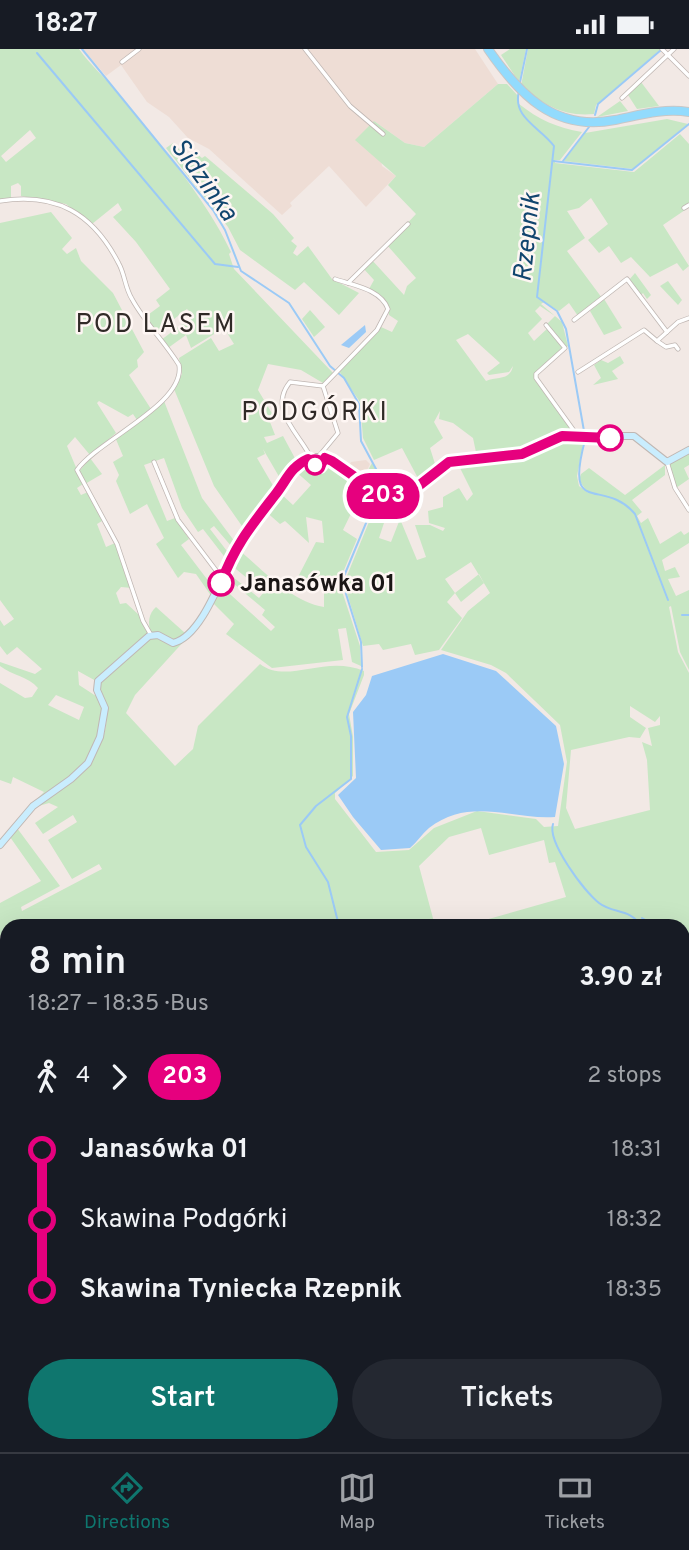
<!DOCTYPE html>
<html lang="en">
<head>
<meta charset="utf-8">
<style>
	:root { --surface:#171b24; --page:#242831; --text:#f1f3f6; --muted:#9ea1a6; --line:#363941; --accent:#0f766e }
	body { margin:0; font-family:Overpass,sans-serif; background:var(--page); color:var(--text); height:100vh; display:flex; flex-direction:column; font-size:26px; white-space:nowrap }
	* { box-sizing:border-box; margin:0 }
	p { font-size:23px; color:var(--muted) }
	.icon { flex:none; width:38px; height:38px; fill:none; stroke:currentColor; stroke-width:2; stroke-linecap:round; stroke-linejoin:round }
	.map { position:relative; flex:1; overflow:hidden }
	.panel { position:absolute; left:0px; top:870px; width:690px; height:534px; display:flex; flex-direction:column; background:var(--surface); border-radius:21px 21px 0 0; box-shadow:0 7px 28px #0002 }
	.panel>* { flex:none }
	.badge { padding:0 14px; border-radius:23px; font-size:24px; line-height:46px }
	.map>.badge { position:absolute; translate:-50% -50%; box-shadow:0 0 0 4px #fff }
	.legs { display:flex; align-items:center; gap:10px; height:77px; padding:0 28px; font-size:23px }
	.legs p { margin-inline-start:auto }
	.headline { display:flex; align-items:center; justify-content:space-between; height:119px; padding:0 28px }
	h1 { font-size:38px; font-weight:600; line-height:52px }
	.action { display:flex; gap:14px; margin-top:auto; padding:14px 28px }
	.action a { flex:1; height:80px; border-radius:42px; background:var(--accent); color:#fff; font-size:28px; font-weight:600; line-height:80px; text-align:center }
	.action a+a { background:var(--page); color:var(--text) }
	ul { padding:0 28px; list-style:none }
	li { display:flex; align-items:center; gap:24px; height:70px; font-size:26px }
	li i { display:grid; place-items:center; width:10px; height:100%; margin:0 9px; background:currentColor }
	li i::after { content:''; width:18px; height:18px; margin:-9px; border:5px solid; border-radius:50%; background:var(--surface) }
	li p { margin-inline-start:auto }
	li:first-child i { background:linear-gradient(#0000 50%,currentColor 0) }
	li:last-child i { background:linear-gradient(currentColor 50%,#0000 0) }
	.status { display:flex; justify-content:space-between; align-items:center; height:49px; padding:0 35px; background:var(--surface); direction:ltr }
	.status svg { height:19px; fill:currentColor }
	.tabs { display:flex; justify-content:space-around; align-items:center; height:98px; border-top:2px solid var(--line); background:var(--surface); font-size:19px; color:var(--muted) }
	.tabs a { display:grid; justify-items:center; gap:4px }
	.tabs .selected { color:var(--accent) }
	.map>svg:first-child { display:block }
</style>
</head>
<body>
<div class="status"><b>18:27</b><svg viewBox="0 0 49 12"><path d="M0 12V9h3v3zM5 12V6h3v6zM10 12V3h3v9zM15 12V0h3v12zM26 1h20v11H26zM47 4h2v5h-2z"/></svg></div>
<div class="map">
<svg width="689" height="1403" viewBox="0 0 689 1403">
	<rect width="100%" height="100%" fill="#f2e9e5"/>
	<!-- built -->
	<g fill="#eeddd5">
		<polygon points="83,0 475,0 498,35 424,98 405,94 374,72 382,117 396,127 366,158 329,117 290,154 292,157 282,166 209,100 188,89 169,68 147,53 121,16 106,27"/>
		<polygon points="366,411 370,415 362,432 347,421 351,413"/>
	</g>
	<!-- green -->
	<g fill="#c8e7c4" fill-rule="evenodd">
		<path d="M0 0H79C91 17 106 29 118 45 157 92 205 148 231 203L229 205 234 220 333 324 323 334 301 321 268 315 258 341 276 371 270 373 275 386 264 388 267 394 283 387 297 413 281 431 263 400 265 405 257 409 275 440 244 480 214 437 174 340 182 325 179 309 211 289 219 302 234 295 224 279 191 299 186 286 168 299 161 291 193 267 187 260 156 284 145 268 160 257 156 251 170 240 136 193 113 168 122 161 118 154 92 175 66 155 21 147V137L18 134 11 137V149L0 151ZM30 81 36 89 6 113 1 107Z"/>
		<polygon points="510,0 526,0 519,33 501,6"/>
		<path d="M528 0H661L596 56 594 65C564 68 544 56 521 37Z"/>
		<polygon points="641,33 659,57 637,60 628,46"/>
		<path d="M498 35H507L519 48V55C538 70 557 79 582 83L560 111H555V114L634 123 680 85 689 95V158L686 160 683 157 685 161 663 176 689 217 683 222 677 214 650 228 631 208 621 214 609 197 599 204 588 191 608 175 591 149 579 159 567 162 585 189 567 202 602 249 578 267 569 254 559 262 544 253 541 255 562 273 568 297 534 329 577 386 558 385 517 404 477 408 473 389 453 374 439 370 440 362 434 373 443 389 430 399 436 418 420 433 402 399 374 411 363 389 360 353 339 322 381 278 392 283 398 272 389 266 387 253 369 240 374 231 362 218 371 210 404 246 407 237 416 229 387 196 416 165 388 136 396 127 355 91 374 72 405 94 424 98ZM540 257 555 267 547 275 549 278 534 292 528 284 542 270 535 262ZM468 285 500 314 487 324 489 326 509 323 513 317C510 332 497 327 486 332L456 291Z"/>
		<polygon points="620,52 628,62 597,68"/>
		<polygon points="667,70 688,75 633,120 564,112 585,84"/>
		<polygon points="173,94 187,108 196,104 202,109 205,107 273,165 294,189 291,192 297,197 293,204 247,170 316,221 297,207 308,197 332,230 359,244 339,266 304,233 295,241 240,201 228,178 166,99"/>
		<path d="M51 163 72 189 62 200 67 205 76 199 81 212 113 244 144 303 137 311 138 318 129 326 151 360 137 371 133 365 128 368 99 352 97 354 116 384 90 406 75 388 67 397 83 435 77 439 81 446 88 443 102 472 97 475 106 498 115 494 132 539 121 538 116 544 120 555 126 554 139 566 148 584 96 632 78 622 79 636 99 649 103 660 95 701 79 721 31 756 44 743 13 728 11 735 0 731V634L25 649 32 648 38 639C28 627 13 627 0 617V613L35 625 42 620 17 598 7 606 0 597V571L4 577 14 570 0 551V174ZM56 646 84 658 79 671 48 656Z"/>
		<polygon points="635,224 651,246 647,250 643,244 640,247 629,231"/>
		<polygon points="668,232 682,251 678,256 660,237"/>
		<polygon points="604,250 622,279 604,286 590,262"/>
		<polygon points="310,261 325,278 314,288 302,270"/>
		<polygon points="620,307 624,314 612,322 618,330 593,336 601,329 594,316 601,311 608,314"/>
		<polygon points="164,352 202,449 235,493 232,498 214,477 210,480 230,506 227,511 203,480 198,483 182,459 164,409 144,416 167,472 175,469 189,490 181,496 216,542 212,548 196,525 184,523 178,529 156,495 164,489 147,455 130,465 116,432 119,426 113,413 123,407 115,388"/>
		<path d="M564 388 584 390 577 427 579 437 588 444 579 431 581 425 589 419 625 446 665 416V426L632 451 642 463 637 467 641 474 648 469 660 495 681 482 684 486 689 483V494L662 511 665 522 675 518 680 528 668 530 676 547 689 541V621L680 603 671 557 669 558 678 603 689 624V939L683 944 682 877 31 874 7 877V884L0 887V854L41 832 10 788 17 779 60 837 21 858 22 862 102 820 99 815 72 830 48 791 77 773 73 766 43 785 35 774 58 758 49 754 35 758C67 733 112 708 106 659 104 649 100 643 100 632L151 588 178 595 186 590 135 646 126 664 175 717 193 700 198 677 260 615C287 636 325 605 364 622V626L349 665 353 688V727L335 744V750L376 803 409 801 434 779 477 762 536 770 544 778 558 777 567 713 560 676 506 624 491 616 441 601 468 562 490 544 471 513 445 530 455 544 479 525 484 534 461 553 455 544 447 553 462 569 439 601 415 606 411 595 383 601 379 595 363 597 344 534 371 468 384 474 379 489 391 493 400 470 417 511 426 508 415 476H430L443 482 445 479 429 474 428 462 443 458V448L459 439 467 452 473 445 458 415 516 410 536 403ZM630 657 655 673 660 667V676L648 679 652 697 642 693 647 711 650 761 575 780 566 759 571 701 629 688 640 689 646 679 630 668ZM481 779 489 806 544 791 549 814 555 813 566 848 485 871 434 873 419 817 449 788Z"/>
		<polygon points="689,403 689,416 684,419 689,430 676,439 668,416"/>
		<polygon points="90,409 102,425 85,435 78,424"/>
		<path d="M308 412 321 418 328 412 345 427 376 447 374 451 361 444 343 481 357 490 339 533 360 597 361 617 352 613 346 579 338 580 343 611 272 619 226 585 234 575 213 554 222 538 271 582 275 578 262 566 265 561 227 529 228 524 259 549 264 543 231 516 240 502C265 523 292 553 324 558V540L298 528 316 493 324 494 322 472 306 468 309 494 285 472 280 475 264 461 280 444 293 456 311 436 294 421Z"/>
		<polygon points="372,414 382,432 379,443 362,432"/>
		<polygon points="387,422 405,445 397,451 382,444 385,433 382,425"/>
		<path d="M156 558 185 584 174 592 151 583C147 574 149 564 156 558Z"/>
		<polygon points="689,979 689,1015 683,1020 683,984"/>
		<polygon points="7,1017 7,1051 3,1057 0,1056 0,1021"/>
		<polygon points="689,1053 689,1094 682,1089 683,1059"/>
		<polygon points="7,1209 7,1263 0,1256 0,1225"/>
		<polygon points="683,1257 689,1258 689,1307 683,1309"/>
		<polygon points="0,1313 7,1316 7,1396 232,1397 219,1403 0,1403"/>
		<polygon points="282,1396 406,1397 406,1403 273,1403"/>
		<polygon points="545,1397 618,1397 617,1399 623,1403 528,1403"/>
	</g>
	<!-- water -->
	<g fill="#9bcaf6">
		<polygon points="365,276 366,283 349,299 341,296"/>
		<path d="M443 605 496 622 556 677 564 715 555 768C512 771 470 747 429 779 422 785 417 793 410 799L381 801 353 768 338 746 356 729 353 663 366 646 372 627Z"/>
		<polygon points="689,939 689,979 683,984 683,944"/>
		<polygon points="232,1396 282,1396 282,1397 273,1403 219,1403"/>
	</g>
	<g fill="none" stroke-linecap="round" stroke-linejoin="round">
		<!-- stream -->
		<g stroke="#9bcaf6" stroke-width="2">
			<polyline points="82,0 213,161 225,181 241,222 289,254 330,317 344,329 359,355 361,392 383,433 342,532 361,593 362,618"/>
			<polyline points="37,4 215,215 238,218"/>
			<polyline points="520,33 527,0"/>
			<path d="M519 42C512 69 540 78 554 97L537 248 557 262 566 280 584 382"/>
			<polyline points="595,66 598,55 661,1"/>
			<polyline points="553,112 632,121 689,75"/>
			<polyline points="563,112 589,78"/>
			<path d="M585 391C564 470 603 427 635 465L668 551"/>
			<polyline points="682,566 689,566"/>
			<path d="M553 775C547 793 584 842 599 854 613 865 630 859 641 877"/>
			<polyline points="642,869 656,877"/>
			<polyline points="339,877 328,833 306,798 300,776 316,757 351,730 351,687 347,668 362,620"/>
			<polyline points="0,1175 7,1177"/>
			<polyline points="0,1338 7,1337"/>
			<polyline points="280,1396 321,1400 326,1403"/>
		</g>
		<defs>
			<g id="street">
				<polyline points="305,0 350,57 383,85"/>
				<polyline points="662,0 689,27"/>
				<polyline points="122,13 139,0"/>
				<polyline points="622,49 674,0"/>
				<path d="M0 152C56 143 93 164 119 215 125 226 125 239 132 250 145 274 165 293 179 316 186 355 98 391 77 421L117 495 143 572 151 586"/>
				<polyline points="684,159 689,156"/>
				<polyline points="348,234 408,175"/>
				<polyline points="574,271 627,230 667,283"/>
				<polyline points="546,276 565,299 536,325 536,329 577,386"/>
				<polyline points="657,292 666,298 675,296 678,300"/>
				<polyline points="578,323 644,281 657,292 678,273 689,269"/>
				<path d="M323 337 377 281 388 260C381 240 352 236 335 230"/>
				<path d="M311 409C301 386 267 361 290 333L323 337 338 384 319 407"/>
				<polyline points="154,413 178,471 221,528"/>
				<polyline points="667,413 675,439 689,461"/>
				<polyline points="0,919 7,923"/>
				<polyline points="0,1130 7,1134"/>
				<polyline points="0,1296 7,1300"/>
				<polyline points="682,1378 689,1367"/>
				<polyline points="682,1379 689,1391"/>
			</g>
			<path id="secondary" d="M0 796 33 757 71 730 88 714 100 688 105 659 97 641 98 632 149 587 158 586 173 594C205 587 226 513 242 488 252 471 267 458 278 441 288 427 296 408 317 408 338 408 372 445 395 453L405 450 446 414 522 405 562 387H634L667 413 689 401"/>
			<path id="primary" d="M488 0C519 45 554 83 615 71 640 66 663 59 689 63"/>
		</defs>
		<!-- street casing -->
		<use href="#street" stroke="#c0b7b3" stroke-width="5"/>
		<!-- secondary casing -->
		<use href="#secondary" stroke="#c0b7b3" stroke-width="8"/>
		<!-- primary casing -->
		<use href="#primary" stroke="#c8c7c7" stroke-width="10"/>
		<!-- street -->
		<use href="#street" stroke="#fff" stroke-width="3.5"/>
		<!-- secondary -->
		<use href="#secondary" stroke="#c9edfe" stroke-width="6"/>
		<!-- primary -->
		<use href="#primary" stroke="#92dbfd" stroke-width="8"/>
	</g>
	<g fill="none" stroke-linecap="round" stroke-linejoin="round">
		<defs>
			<path id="line-1" d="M221 534C235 496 251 477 275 446 287 431 290 418 308 410L320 417 325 409 332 412 381 446 398 453 449 413 522 405 562 387 610 389"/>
		</defs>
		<!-- line-1 casing -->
		<use href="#line-1" stroke="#fff" stroke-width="16"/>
		<!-- line-1 -->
		<use href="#line-1" stroke="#e6007e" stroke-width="10"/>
	</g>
	<!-- markers -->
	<g fill="#fff" stroke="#e6007e" stroke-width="3.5">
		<circle cx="610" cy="389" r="12"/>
		<circle cx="315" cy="416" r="9"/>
		<circle cx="221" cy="534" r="12"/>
	</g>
	<g text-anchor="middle" stroke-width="5" stroke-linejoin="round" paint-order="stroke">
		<!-- stop labels -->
		<g font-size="24" font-weight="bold" fill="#1a1615" stroke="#fef6f3" text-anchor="start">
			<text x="240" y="542">Janasówka 01</text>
		</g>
		<!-- water labels -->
		<g font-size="26" font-style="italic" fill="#11456e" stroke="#fef6f3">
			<text transform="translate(205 130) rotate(54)" y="9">Sidzinka</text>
			<text transform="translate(526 188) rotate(-84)" y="9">Rzepnik</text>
		</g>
		<!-- neighbourhood labels -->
		<g font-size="26" letter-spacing="2" fill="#302a27" stroke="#fef6f3">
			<text x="156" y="283">POD LASEM</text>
			<text x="315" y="371">PODGÓRKI</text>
		</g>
	</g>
</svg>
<b class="badge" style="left:383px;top:447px;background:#e6007e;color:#fff">203</b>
<section class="panel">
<div class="headline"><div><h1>8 min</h1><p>18:27 – 18:35 · Bus</p></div><b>3.90 zł</b></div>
<div class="legs"><svg class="icon" aria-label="walk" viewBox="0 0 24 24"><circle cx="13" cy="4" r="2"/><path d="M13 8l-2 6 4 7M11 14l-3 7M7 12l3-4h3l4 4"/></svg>4<svg class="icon" aria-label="forward" viewBox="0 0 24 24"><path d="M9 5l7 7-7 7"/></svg><b class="badge" style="background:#e6007e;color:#fff">203</b><p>2 stops</p></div>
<ul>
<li><i style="color:#e6007e"></i><b>Janasówka 01</b><p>18:31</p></li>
<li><i style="color:#e6007e"></i><span>Skawina Podgórki</span><p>18:32</p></li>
<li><i style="color:#e6007e"></i><b>Skawina Tyniecka Rzepnik</b><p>18:35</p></li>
</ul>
<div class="action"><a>Start</a><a>Tickets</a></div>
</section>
</div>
<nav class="tabs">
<a class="selected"><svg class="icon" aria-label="directions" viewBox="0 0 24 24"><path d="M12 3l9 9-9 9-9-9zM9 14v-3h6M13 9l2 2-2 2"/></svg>Directions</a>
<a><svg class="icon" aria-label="map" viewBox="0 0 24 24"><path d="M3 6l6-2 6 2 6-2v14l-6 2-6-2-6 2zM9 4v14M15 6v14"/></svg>Map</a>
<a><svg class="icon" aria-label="tickets" viewBox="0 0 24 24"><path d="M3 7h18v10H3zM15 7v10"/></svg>Tickets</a>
</nav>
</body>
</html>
